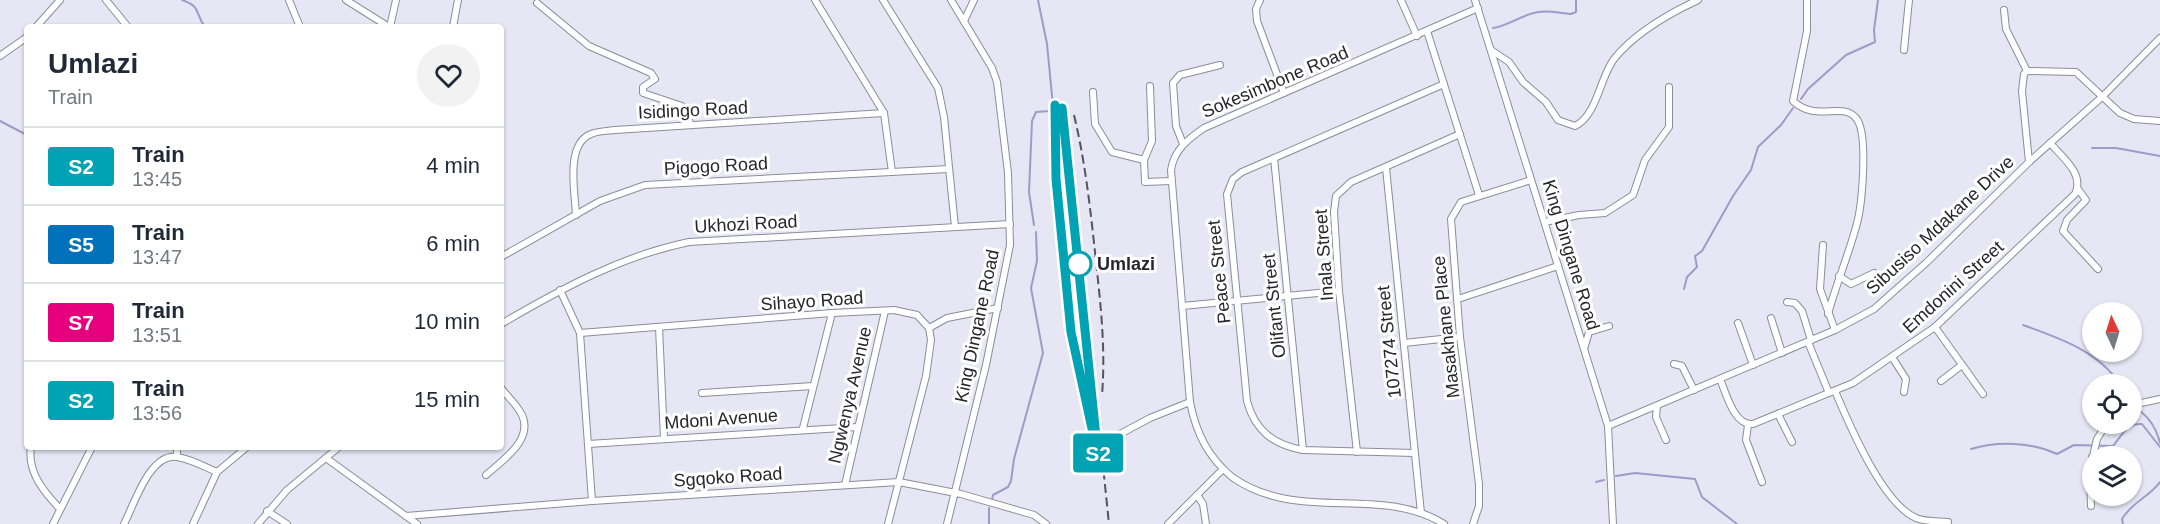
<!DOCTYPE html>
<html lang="en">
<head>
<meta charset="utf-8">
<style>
	:root { --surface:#fff; --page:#f2f2f3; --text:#1f2937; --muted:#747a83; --line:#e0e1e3 }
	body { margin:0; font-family:Arial,sans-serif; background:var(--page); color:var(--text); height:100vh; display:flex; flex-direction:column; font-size:22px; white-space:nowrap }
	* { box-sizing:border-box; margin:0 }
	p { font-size:20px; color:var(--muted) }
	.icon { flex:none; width:33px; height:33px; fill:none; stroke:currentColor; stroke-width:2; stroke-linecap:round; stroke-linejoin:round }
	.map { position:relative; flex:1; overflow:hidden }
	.details { position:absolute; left:24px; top:24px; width:480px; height:426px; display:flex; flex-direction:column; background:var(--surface); border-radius:6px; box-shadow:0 2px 4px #0004 }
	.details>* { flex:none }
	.badge { padding:0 12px; border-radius:4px; font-size:21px; line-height:39px }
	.needle { width:39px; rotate:356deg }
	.fabs { position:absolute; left:2082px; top:302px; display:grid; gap:12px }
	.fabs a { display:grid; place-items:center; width:60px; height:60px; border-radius:50%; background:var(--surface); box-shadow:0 2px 4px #0004; font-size:30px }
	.map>.badge { position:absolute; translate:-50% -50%; box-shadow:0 0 0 3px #fff }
	.round { display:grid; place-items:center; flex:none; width:63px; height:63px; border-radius:32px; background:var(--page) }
	.summary { display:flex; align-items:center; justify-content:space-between; height:102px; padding:0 24px }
	h1 { font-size:28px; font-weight:800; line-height:45px }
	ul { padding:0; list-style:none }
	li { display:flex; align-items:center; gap:18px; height:78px; padding:0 24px; border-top:2px solid var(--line) }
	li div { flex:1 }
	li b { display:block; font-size:22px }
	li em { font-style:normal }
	li .badge { min-width:66px; font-weight:700; text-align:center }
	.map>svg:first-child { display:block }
</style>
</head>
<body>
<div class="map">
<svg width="2160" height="524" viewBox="0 0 2160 524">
	<rect width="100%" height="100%" fill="#e6e6f5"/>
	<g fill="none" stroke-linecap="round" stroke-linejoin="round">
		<!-- stream -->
		<g stroke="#9d9cc8" stroke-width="2">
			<path d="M182 0C202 7 194 12 205 27"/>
			<path d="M1493 28C1508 26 1521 15 1538 12 1550 10 1559 13 1571 14L1576 12V0"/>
			<polyline points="1801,99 1808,89 1846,55 1875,42 1874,30 1878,0"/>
			<polyline points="0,121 25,134 27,139"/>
			<polyline points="2092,148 2116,148 2160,156"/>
			<polyline points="1034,225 1029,192 1032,121 1036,112 1050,111 1053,106 1047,44 1038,0"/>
			<polyline points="1684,289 1687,277 1697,267 1695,256 1702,251 1733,196 1751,170 1758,147 1781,125 1793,108"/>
			<path d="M2023 325C2059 338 2098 351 2120 384"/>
			<polyline points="2132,401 2132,402"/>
			<path d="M2135 407C2149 417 2156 427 2160 443"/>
			<path d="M1971 449C1998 441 2031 442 2057 454L2074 445 2113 446C2122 435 2127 423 2142 424L2160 447"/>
			<polyline points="1616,476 1635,473 1695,479 1702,497 1737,524"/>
			<polyline points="1596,482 1604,480"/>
			<polyline points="992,500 993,495 1008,487 1011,481 1014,459 1043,353 1031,288 1037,261 1036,232"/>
			<polyline points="989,524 989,508"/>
			<path d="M2123 524 2122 519C2131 503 2149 497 2160 482"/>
		</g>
		<defs>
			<g id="minor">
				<polyline points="106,0 128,27"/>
				<polyline points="289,0 300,27"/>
				<polyline points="346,0 389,27"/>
				<polyline points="815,0 884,113 892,172"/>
				<polyline points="883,0 938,88 944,117 955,227"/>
				<polyline points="1260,0 1256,9 1257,21 1284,93"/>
				<polyline points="1401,0 1417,36"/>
				<polyline points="1475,0 1608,426 1613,524"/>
				<path d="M1807 0V31L1793 101C1817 123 1841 101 1856 118 1869 133 1862 207 1856 227 1848 256 1836 285 1828 314"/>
				<polyline points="537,3 589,46 651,73 655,79 643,87 643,93 682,106 691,125"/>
				<polyline points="2004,10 2006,29 2027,71 2024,74 2022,91 2029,162"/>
				<polyline points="964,21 974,0"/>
				<polyline points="36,27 60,0"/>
				<polyline points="390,27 396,0"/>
				<polyline points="453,27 458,0"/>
				<polyline points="1427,31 1479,195"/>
				<path d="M1491 50 1509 62 1523 82 1546 102 1558 120 1575 126C1597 116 1600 77 1614 59 1634 34 1670 13 1698 0"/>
				<polyline points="1904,50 1909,0"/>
				<polyline points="0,56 27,37"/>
				<polyline points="2027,71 2076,72 2120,113 2134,119 2160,121"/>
				<polyline points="1150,86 1152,141 1144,160 1145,182 1171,181"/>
				<polyline points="1093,92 1095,124 1112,152 1144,160"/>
				<polyline points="1183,144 1176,126 1173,83 1180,75 1220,65"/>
				<polyline points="1274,158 1303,450"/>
				<polyline points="1386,168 1421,513"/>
				<polyline points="2078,189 2086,200 2067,220 2063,231 2098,269"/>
				<path d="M576 215C575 193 565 144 591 134 598 131 607 131 615 130L884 113"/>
				<polyline points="1545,222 1579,215 1605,213 1633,195 1645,160 1669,127 1669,87"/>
				<polyline points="1823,245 1820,289 1835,330"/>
				<polyline points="501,257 600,201 645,185 949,169"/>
				<polyline points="1839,276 1851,284 1874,273"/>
				<polyline points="560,290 580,333 832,313 894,310 917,315 929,328 931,340 926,376 888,524"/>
				<polyline points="1458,299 1558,266"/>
				<polyline points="1787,302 1795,303 1802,311 1811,340"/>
				<polyline points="1182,306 1339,291"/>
				<polyline points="1771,318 1782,353"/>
				<polyline points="1738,323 1753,365"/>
				<path d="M501 324C561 289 621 256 689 242L1010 224"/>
				<polyline points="659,327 664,438"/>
				<polyline points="1935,327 1983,394"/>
				<polyline points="929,328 947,318 998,308"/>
				<polyline points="580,333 592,501"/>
				<polyline points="1808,342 1829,393"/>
				<polyline points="1404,343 1460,337"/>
				<polyline points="1584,349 1589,332 1609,326"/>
				<polyline points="1892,357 1906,379 1904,392"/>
				<polyline points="1674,364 1682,366 1694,390"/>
				<path d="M1720 379C1726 393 1734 426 1753 424L1853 383 1935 327 2075 194C2085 174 2062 157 2050 143"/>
				<polyline points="1941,381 1962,365"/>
				<path d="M1835 391C1849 424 1882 503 1916 518 1926 522 1938 521 1948 522"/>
				<polyline points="702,393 813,386"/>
				<polyline points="2132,405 2160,399"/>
				<polyline points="1657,406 1656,417 1666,440"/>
				<polyline points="1778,414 1792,442"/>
				<polyline points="1748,425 1746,440 1762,482"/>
				<polyline points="1608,426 1835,330 1874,309 1927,262 2029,162 2103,96 2160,38"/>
				<polyline points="803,428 832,313"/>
				<polyline points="1109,440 1150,418 1190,402"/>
				<polyline points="588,444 858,427"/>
				<path d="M31 447C27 472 44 492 60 509"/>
				<polyline points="1357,452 1339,291 1334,212 1336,196 1351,182 1460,134"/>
				<path d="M1415 453 1303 450C1274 445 1255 431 1247 401L1227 194 1233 179 1242 172 1444 84"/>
				<polyline points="2093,456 2097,439 2107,423"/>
				<polyline points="177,457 177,447"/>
				<polyline points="326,458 417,524"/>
				<path d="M486 475C503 460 538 437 519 410 514 402 507 396 501 388"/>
				<polyline points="845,485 885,311"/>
				<polyline points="1197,495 1203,504 1206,524"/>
				<polyline points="2091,506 2090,475 2092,457"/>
				<polyline points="267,511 287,524"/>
				<polyline points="406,516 592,501 899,482 961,494 1034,515 1046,524"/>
				<polyline points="53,524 92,447"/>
				<path d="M124 524C134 505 150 452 177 457 191 459 205 467 217 472"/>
				<polyline points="193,524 217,472 247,447"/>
				<polyline points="258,524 287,490 339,447"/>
				<polyline points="947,524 986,365 1010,245 1008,173 997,82 992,68 951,0"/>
				<polyline points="1168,524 1223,469"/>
				<path d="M1444 524C1380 484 1298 524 1232 477 1208 457 1196 433 1190 402L1171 170C1174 150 1188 139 1204 128L1478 8"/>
				<polyline points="1473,524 1479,506 1479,484 1460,337 1451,219 1461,202 1531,180"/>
			</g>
		</defs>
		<!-- minor casing -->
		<use href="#minor" stroke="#8c8c9a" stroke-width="8"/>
		<!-- minor -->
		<use href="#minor" stroke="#fff" stroke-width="6"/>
		<!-- rail -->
		<g stroke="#54545c" stroke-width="2" stroke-dasharray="9 4.5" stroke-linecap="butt">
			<polyline points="1055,105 1056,179 1071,332 1091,417"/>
			<polyline points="1066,108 1109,524"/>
			<path d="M1074 115C1085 161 1090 206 1095 252 1100 300 1106 346 1102 395"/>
		</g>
	</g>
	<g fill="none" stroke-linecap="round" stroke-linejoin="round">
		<defs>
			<polyline id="line" points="1055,105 1056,179 1071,332 1098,456 1062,108"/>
		</defs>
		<!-- line casing -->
		<use href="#line" stroke="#fff" stroke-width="14"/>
		<!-- line -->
		<use href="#line" stroke="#00a3b4" stroke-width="9"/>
	</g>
	<!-- markers -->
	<circle fill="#fff" stroke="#00a3b4" stroke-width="3" cx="1079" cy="264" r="12"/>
	<g text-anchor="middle" stroke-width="6" stroke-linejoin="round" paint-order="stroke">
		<!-- street labels -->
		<g font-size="18" fill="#26262c" stroke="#fff">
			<text transform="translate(1275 82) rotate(-23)" y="6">Sokesimbone Road</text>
			<text transform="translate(693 110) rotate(-3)" y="6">Isidingo Road</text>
			<text transform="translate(716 166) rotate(-3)" y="6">Pigogo Road</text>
			<text transform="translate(746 224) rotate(-3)" y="6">Ukhozi Road</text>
			<text transform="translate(1940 225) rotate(-43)" y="6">Sibusiso Mdakane Drive</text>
			<text transform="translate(1324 255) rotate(-94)" y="6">Inala Street</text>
			<text transform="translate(1571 255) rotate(73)" y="6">King Dingane Road</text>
			<text transform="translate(1219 272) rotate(-96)" y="6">Peace Street</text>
			<text transform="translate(1953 287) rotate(-42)" y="6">Emdonini Street</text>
			<text transform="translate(812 301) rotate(-4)" y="6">Sihayo Road</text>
			<text transform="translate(1274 306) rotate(-96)" y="6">Olifant Street</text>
			<text transform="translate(977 326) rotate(-78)" y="6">King Dingane Road</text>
			<text transform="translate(1446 327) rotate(-96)" y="6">Masakhane Place</text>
			<text transform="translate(1389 342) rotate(-96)" y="6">107274 Street</text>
			<text transform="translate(850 395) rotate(-77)" y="6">Ngwenya Avenue</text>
			<text transform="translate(721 419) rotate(-4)" y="6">Mdoni Avenue</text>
			<text transform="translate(728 477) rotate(-4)" y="6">Sgqoko Road</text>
		</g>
		<!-- stop labels -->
		<g font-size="18" font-weight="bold" fill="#26262c" stroke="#fff" text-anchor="start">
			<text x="1097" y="270">Umlazi</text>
		</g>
	</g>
</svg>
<div class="fabs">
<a><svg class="needle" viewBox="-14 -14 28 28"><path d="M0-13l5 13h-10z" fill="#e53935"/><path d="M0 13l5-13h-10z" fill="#747a83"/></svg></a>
<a><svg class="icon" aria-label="locate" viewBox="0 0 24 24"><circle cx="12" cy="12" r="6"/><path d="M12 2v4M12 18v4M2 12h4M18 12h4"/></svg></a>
<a><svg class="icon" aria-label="layers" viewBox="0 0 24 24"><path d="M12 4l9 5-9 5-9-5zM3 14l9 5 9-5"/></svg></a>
</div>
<b class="badge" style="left:1098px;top:453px;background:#00a3b4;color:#fff">S2</b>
<section class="details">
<div class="summary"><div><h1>Umlazi</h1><p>Train</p></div><a class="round"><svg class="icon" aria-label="heart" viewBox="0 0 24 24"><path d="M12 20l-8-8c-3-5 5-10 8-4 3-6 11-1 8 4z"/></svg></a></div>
<ul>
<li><span class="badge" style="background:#00a3b4;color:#fff">S2</span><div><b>Train</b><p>13:45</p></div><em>4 min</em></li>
<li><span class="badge" style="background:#0072bc;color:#fff">S5</span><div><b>Train</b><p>13:47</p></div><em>6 min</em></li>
<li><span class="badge" style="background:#e6007e;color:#fff">S7</span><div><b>Train</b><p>13:51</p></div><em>10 min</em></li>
<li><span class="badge" style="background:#00a3b4;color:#fff">S2</span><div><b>Train</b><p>13:56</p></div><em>15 min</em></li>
</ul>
</section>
</div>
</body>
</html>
